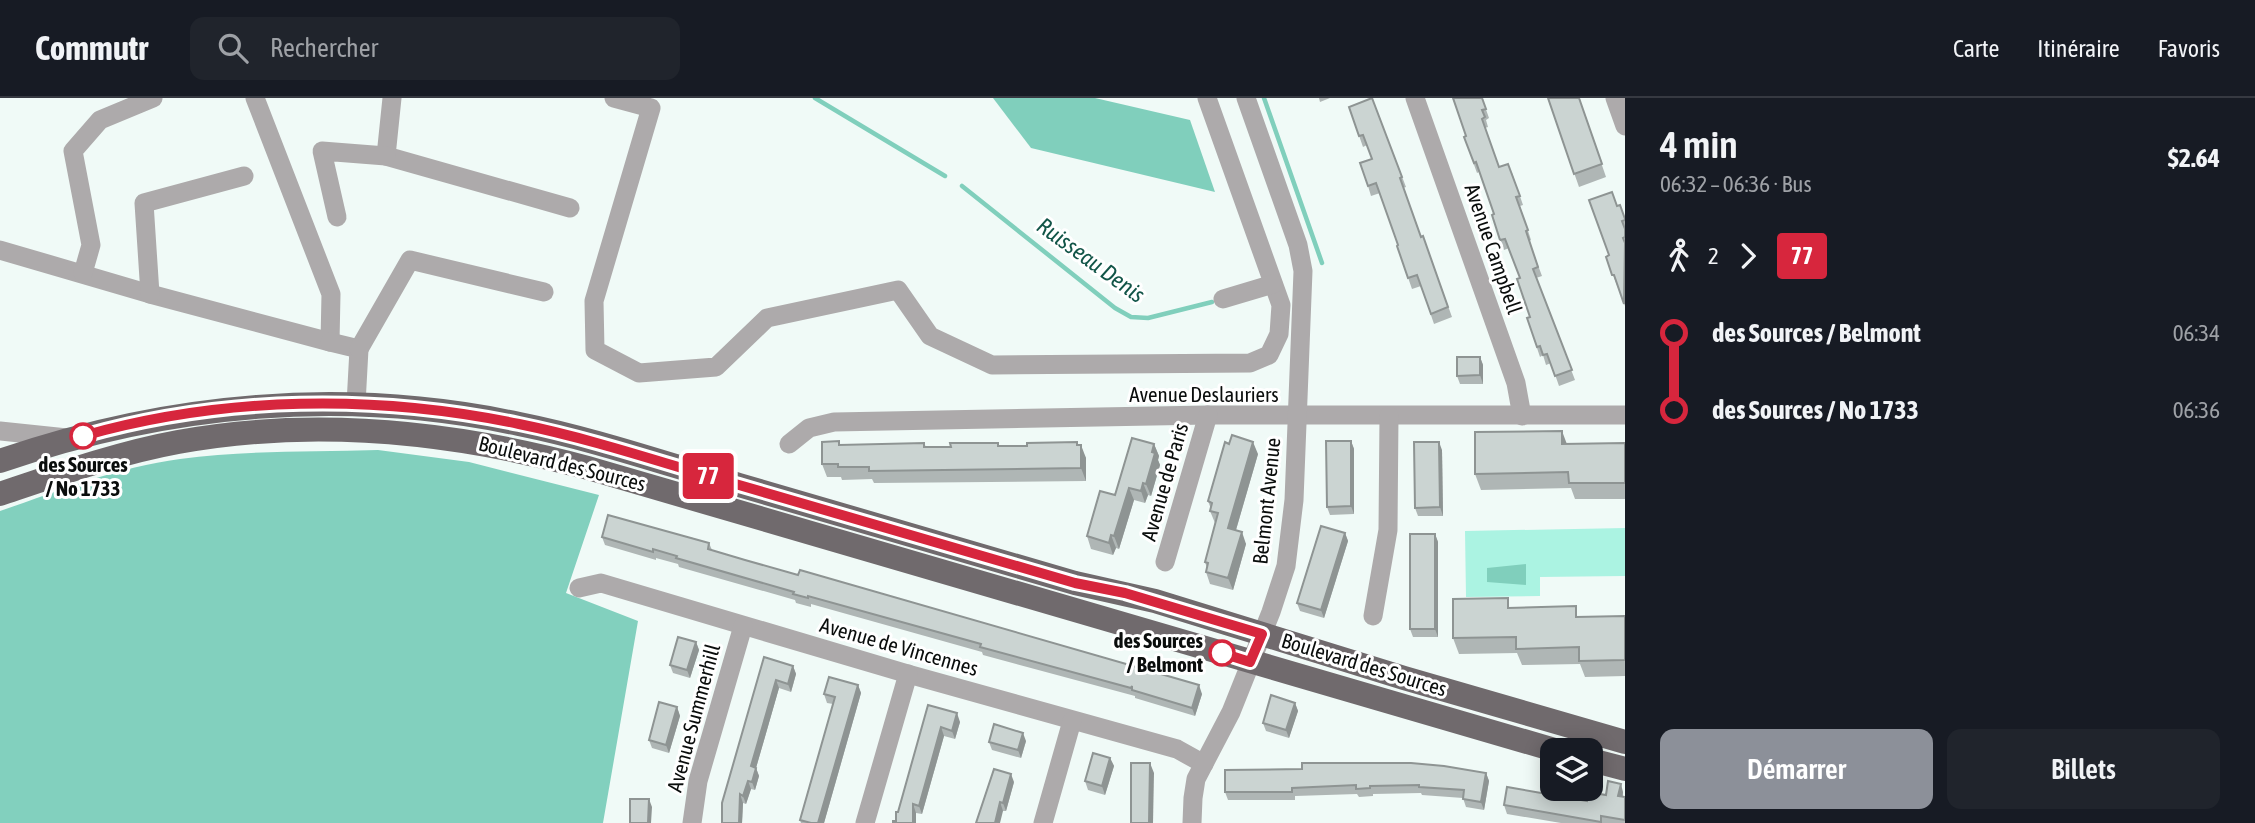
<!DOCTYPE html>
<html lang="fr">
<head>
<meta charset="utf-8">
<style>
	:root { --surface:#171b24; --page:#20242c; --text:#f1f3f6; --muted:#9ea1a6; --line:#363941; --accent:#8c9099 }
	body { margin:0; font-family:"Asap Condensed",sans-serif; background:var(--page); color:var(--text); height:100vh; display:flex; flex-direction:column; font-size:26px; white-space:nowrap }
	* { box-sizing:border-box; margin:0 }
	p { font-size:23px; color:var(--muted) }
	.icon { flex:none; width:38px; height:38px; fill:none; stroke:currentColor; stroke-width:2; stroke-linecap:round; stroke-linejoin:round }
	.map { position:relative; flex:1; overflow:hidden }
	.panel { display:flex; flex-direction:column; background:var(--surface); width:630px }
	.panel>* { flex:none }
	.badge { padding:0 14px; border-radius:5px; font-size:24px; line-height:46px }
	.controls { position:absolute; left:1540px; top:640px; display:grid; gap:14px }
	.controls a { display:grid; place-items:center; width:63px; height:63px; border-radius:14px; background:var(--surface); box-shadow:0 4px 18px #0003; font-size:35px }
	.map>.badge { position:absolute; translate:-50% -50%; box-shadow:0 0 0 4px #fff }
	.legs { display:flex; align-items:center; gap:10px; height:77px; padding:0 35px; font-size:23px }
	.legs p { margin-inline-start:auto }
	.headline { display:flex; align-items:center; justify-content:space-between; height:119px; padding:0 35px }
	h1 { font-size:38px; font-weight:600; line-height:52px }
	.action { display:flex; gap:14px; margin-top:auto; padding:14px 35px }
	.action a { flex:1; height:80px; border-radius:14px; background:var(--accent); color:#fff; font-size:28px; font-weight:600; line-height:80px; text-align:center }
	.action a+a { background:var(--page); color:var(--text) }
	ul { padding:0 35px; list-style:none }
	li { display:flex; align-items:center; gap:24px; height:77px; font-size:26px }
	li i { display:grid; place-items:center; width:10px; height:100%; margin:0 9px; background:currentColor }
	li i::after { content:''; width:18px; height:18px; margin:-9px; border:5px solid; border-radius:50%; background:var(--surface) }
	li p { margin-inline-start:auto }
	li:first-child i { background:linear-gradient(#0000 50%,currentColor 0) }
	li:last-child i { background:linear-gradient(currentColor 50%,#0000 0) }
	header { display:flex; align-items:center; gap:42px; box-sizing:border-box; height:98px; padding:0 35px; background:var(--surface); border-bottom:2px solid var(--line) }
	header strong { font-size:33px }
	nav { display:flex; gap:38px; margin-inline-start:auto; font-size:24px }
	.search { width:490px; height:63px; background:var(--page); display:flex; align-items:center; gap:18px; box-sizing:border-box; padding:0 24px; border-radius:14px; color:var(--muted); font-size:26px }
	main { display:flex; flex:1; min-height:0 }
	.map>svg:first-child { display:block }
</style>
</head>
<body>
<header>
<strong>Commutr</strong>
<div class="search"><svg class="icon" aria-label="search" viewBox="0 0 24 24"><circle cx="10" cy="10" r="6"/><path d="M15 15l6 6"/></svg>Rechercher</div>
<nav><a>Carte</a><a>Itinéraire</a><a>Favoris</a></nav>
</header>
<main>
<div class="map">
<svg width="1625" height="725" viewBox="0 0 1625 725">
	<rect width="100%" height="100%" fill="#f0faf7"/>
	<!-- green -->
	<polygon fill="#abf3e2" points="1625,430 1625,478 1540,479 1540,498 1466,499 1465,433"/>
	<!-- forest -->
	<path fill="#82d0be" d="M378 352 469 364 599 397 566 495 638 523 603 725H0V413C59 393 118 369 180 361 245 352 312 354 378 352Z"/>
	<!-- water -->
	<g fill="#80cfbc">
		<polygon points="993,0 1095,0 1190,22 1215,94 1031,50"/>
		<polygon points="1526,466 1526,487 1487,484 1487,470"/>
	</g>
	<g fill="none" stroke-linecap="round" stroke-linejoin="round">
		<!-- stream -->
		<g stroke="#80cfbc" stroke-width="4.5">
			<polyline points="815,0 945,78"/>
			<polyline points="1264,0 1322,165"/>
			<polyline points="962,88 1115,210 1131,219 1148,220 1212,204"/>
		</g>
		<!-- minor -->
		<g stroke="#adaaab" stroke-width="19">
			<polyline points="392,0 386,58 570,110"/>
			<polyline points="614,0 651,10 594,203 595,252 639,275 716,269 767,220 898,192 930,238 992,267 1250,265 1269,257 1279,236 1281,207 1207,0"/>
			<polyline points="1415,0 1516,285 1522,318"/>
			<polyline points="1615,0 1625,28"/>
			<polyline points="337,119 322,53 386,58"/>
			<polyline points="0,152 150,196 330,244 331,196 255,0"/>
			<polyline points="83,175 91,147 73,53 100,22 153,0"/>
			<polyline points="150,196 144,105 244,78"/>
			<polyline points="1223,201 1273,186"/>
			<polyline points="330,244 359,251 356,306"/>
			<polyline points="359,251 410,162 544,194"/>
			<polyline points="0,333 67,340"/>
			<polyline points="789,346 809,330 834,324 1208,317 1625,317"/>
			<polyline points="1165,464 1208,317"/>
			<polyline points="579,490 601,485 908,576 1177,651 1204,666"/>
			<polyline points="1373,518 1388,432 1389,318"/>
			<polyline points="692,725 698,683 743,528"/>
			<polyline points="865,725 908,576"/>
			<polyline points="1043,725 1072,623"/>
			<polyline points="1192,725 1193,700 1196,681 1231,614 1271,514 1286,468 1294,402 1303,173 1298,147 1246,0"/>
		</g>
		<!-- major -->
		<g stroke="#706a6d" stroke-width="24">
			<path d="M0 363C168 305 345 289 519 326 594 341 666 366 739 387 851 419 963 452 1075 485L1155 503 1404 580 1625 644"/>
			<path d="M0 396C59 376 118 355 178 344 315 319 455 334 588 370L1558 653"/>
			<polyline points="1591,662 1625,671"/>
		</g>
	</g>
	<!-- wall -->
	<g fill="#afb6b5">
		<polygon points="1319,0 1330,0 1320,4"/>
		<polygon points="1372,0 1406,89 1403,90 1421,139 1423,138 1452,219 1434,226 1421,188 1412,191 1397,148 1398,147 1380,95 1371,98 1368,88 1372,61 1367,47 1363,49 1349,9"/>
		<polygon points="1482,0 1489,20 1486,22 1488,29 1485,30 1499,69 1512,75 1523,107 1520,108 1531,142 1529,143 1542,178 1536,180 1575,282 1559,288 1551,265 1546,267 1543,257 1540,259 1527,220 1530,219 1520,180 1509,150 1504,152 1492,117 1494,116 1479,74 1477,75 1464,39 1466,38"/>
		<polygon points="1548,0 1579,0 1606,79 1579,89"/>
		<polygon points="1617,108 1625,121 1625,208 1606,159 1609,157"/>
		<polygon points="1480,259 1483,267 1483,286 1460,286 1457,278"/>
		<polygon points="1351,343 1354,351 1354,416 1330,417 1327,409"/>
		<polygon points="924,345 926,349 951,349 998,345 999,348 1078,347 1086,360 1086,383 874,385 872,381 842,382 841,379 827,379 822,366 840,347"/>
		<polygon points="1566,345 1625,345 1625,401 1575,401 1571,390 1481,392 1475,376"/>
		<polygon points="1154,346 1159,358 1158,362 1160,367 1151,398 1148,397 1145,405 1134,402 1119,451 1116,450 1113,457 1091,451 1087,438 1115,397"/>
		<polygon points="1229,346 1258,356 1236,432 1246,446 1233,492 1210,486 1206,474 1207,470 1205,464 1215,425 1210,413 1211,411 1208,403"/>
		<polygon points="1442,352 1443,418 1418,418 1415,410"/>
		<polygon points="1345,435 1348,443 1324,520 1300,513 1297,505"/>
		<polygon points="1435,436 1438,444 1438,539 1413,539 1410,531"/>
		<polygon points="602,439 709,445 712,452 1202,596 1195,618 1135,600 1135,598 983,557 982,554 811,506 811,509 796,505 795,502 679,469 678,466 656,460 656,462 605,447"/>
		<polygon points="1511,510 1580,519 1625,518 1625,578 1585,579 1580,566 1522,567 1517,555 1459,556 1453,540"/>
		<polygon points="696,544 699,552 690,580 673,575 670,567"/>
		<polygon points="764,559 793,568 796,576 791,594 779,590 756,670 759,678 755,692 751,691 746,706 743,705 742,725 722,725"/>
		<polygon points="858,587 861,595 824,725 801,725 800,722 833,606 827,605 824,596"/>
		<polygon points="1295,605 1298,613 1289,640 1266,633 1263,625"/>
		<polygon points="928,607 960,624 955,641 944,638 922,716 916,715 916,725 893,725 896,723"/>
		<polygon points="677,609 680,618 669,655 652,650 649,642"/>
		<polygon points="1026,643 1021,660 992,652 989,644"/>
		<polygon points="1110,660 1114,668 1105,697 1088,692 1085,683"/>
		<polygon points="1486,675 1489,683 1484,712 1466,709 1463,700 1422,697 1421,695 1373,696 1373,698 1359,699 1357,696 1295,698 1295,702 1228,702 1225,694"/>
		<polygon points="1014,684 1006,713 1003,713 976,725"/>
		<polygon points="1623,694 1623,699 1625,699 1625,725 1561,725 1507,716 1504,707 1587,703 1606,697"/>
	</g>
	<!-- shaded-wall -->
	<g fill="#8e9493">
		<polygon points="1480,259 1483,267 1483,286 1480,277"/>
		<polygon points="1562,333 1568,349 1562,346"/>
		<polygon points="1351,343 1354,351 1354,416 1351,408"/>
		<polygon points="1253,344 1258,356 1233,442 1228,430"/>
		<polygon points="1439,344 1442,352 1443,418 1440,409"/>
		<polygon points="1154,346 1159,358 1158,362 1160,367 1151,398 1146,386"/>
		<polygon points="1081,347 1086,360 1086,383 1081,370"/>
		<polygon points="1143,385 1148,397 1145,405 1141,393"/>
		<polygon points="1129,390 1134,402 1119,451 1114,438"/>
		<polygon points="1242,434 1246,446 1233,492 1228,480"/>
		<polygon points="1345,435 1348,443 1324,520 1321,512"/>
		<polygon points="1435,436 1438,444 1438,539 1435,531"/>
		<polygon points="1111,437 1116,450 1113,457 1109,445"/>
		<polygon points="696,544 699,552 690,580 687,572"/>
		<polygon points="793,568 796,576 791,594 788,586"/>
		<polygon points="776,582 779,590 756,670 759,678 755,692 752,684 751,668"/>
		<polygon points="858,587 861,595 824,725 818,725"/>
		<polygon points="1199,587 1202,596 1195,618 1192,610"/>
		<polygon points="1295,605 1298,613 1289,640 1286,632"/>
		<polygon points="677,609 680,618 669,655 666,647"/>
		<polygon points="957,615 960,624 955,641 952,633"/>
		<polygon points="941,629 944,638 922,716 919,708"/>
		<polygon points="1023,635 1026,643 1021,660 1018,652"/>
		<polygon points="1110,660 1114,668 1105,697 1102,688"/>
		<polygon points="1150,665 1154,675 1153,725 1149,725"/>
		<polygon points="1486,675 1489,683 1484,712 1481,704"/>
		<polygon points="1011,676 1014,684 1006,713 1003,705"/>
		<polygon points="748,683 751,691 746,706 743,698"/>
		<polygon points="1621,686 1623,694 1621,706 1618,698"/>
		<polygon points="740,696 743,705 742,725 739,725"/>
		<polygon points="649,701 652,709 651,725 648,725"/>
		<polygon points="1000,704 1003,713 1000,725 995,725"/>
		<polygon points="913,706 916,715 916,725 913,725"/>
	</g>
	<!-- building -->
	<g fill="#cbd4d2" stroke="#8e9493" stroke-width="2">
		<polygon points="1372,0 1402,79 1400,80 1421,139 1423,138 1448,209 1431,216 1417,177 1408,180 1397,148 1398,147 1376,85 1368,88 1360,65 1372,61 1363,37 1359,38 1349,9"/>
		<polygon points="1453,0 1482,0 1486,11 1482,12 1485,19 1482,21 1499,69 1508,66 1520,98 1516,99 1528,132 1526,133 1538,169 1533,171 1572,272 1555,278 1547,256 1543,257 1540,248 1537,249 1527,220 1530,219 1517,181 1520,180 1505,141 1500,142 1492,117 1494,116 1476,64 1474,65 1464,39 1466,38"/>
		<polygon points="1548,0 1579,0 1602,66 1574,76"/>
		<polygon points="1612,94 1617,108 1620,107 1625,121 1625,122 1622,123 1625,131 1625,139 1623,140 1625,145 1624,206 1614,177 1612,177 1606,159 1609,157 1589,102"/>
		<polygon points="1457,259 1480,259 1480,277 1457,278"/>
		<polygon points="1562,333 1562,346 1625,345 1625,385 1569,385 1568,374 1475,376 1475,334"/>
		<polygon points="1232,337 1253,344 1228,430 1242,434 1228,480 1206,474 1208,465 1205,464 1218,415 1210,413 1212,405 1208,403 1225,344 1229,346"/>
		<polygon points="1132,340 1154,346 1152,354 1155,355 1146,386 1143,385 1141,393 1129,390 1114,438 1111,437 1109,445 1087,438 1100,393 1115,397"/>
		<polygon points="839,343 839,347 924,345 924,349 951,349 950,345 998,345 998,348 1027,348 1027,345 1077,344 1077,347 1081,347 1081,370 869,373 869,369 838,369 838,366 822,366 822,344"/>
		<polygon points="1326,343 1351,343 1351,408 1327,409"/>
		<polygon points="1414,344 1439,344 1440,409 1415,410"/>
		<polygon points="608,417 709,445 708,451 745,462 798,477 800,472 1199,587 1192,610 1132,592 1132,588 1131,590 980,549 981,546 808,498 808,500 793,496 794,494 676,460 677,458 653,451 653,454 602,439"/>
		<polygon points="1321,428 1345,435 1321,512 1297,505"/>
		<rect x="1410" y="436" width="25" height="95"/>
		<polygon points="1508,500 1508,510 1576,508 1576,519 1625,518 1625,562 1579,563 1579,549 1516,551 1516,539 1453,540 1453,501"/>
		<polygon points="678,539 696,544 687,572 670,567"/>
		<polygon points="764,559 793,568 788,586 776,582 751,668 756,670 752,684 748,683 743,698 740,696 739,725 722,725 722,705"/>
		<polygon points="829,579 858,587 818,725 811,725 800,722 835,599 824,596"/>
		<polygon points="1271,597 1295,605 1286,632 1263,625"/>
		<polygon points="659,604 677,609 666,647 649,642"/>
		<polygon points="928,607 957,615 952,633 941,629 919,708 913,706 913,725 893,725 893,723 896,723 896,714 898,714"/>
		<polygon points="994,626 1023,635 1018,652 989,644"/>
		<polygon points="1093,655 1110,660 1102,688 1085,683"/>
		<polygon points="1131,665 1150,665 1149,725 1131,725"/>
		<polygon points="1302,665 1411,665 1444,668 1486,675 1481,704 1463,701 1464,692 1419,689 1419,687 1370,688 1370,690 1356,691 1356,687 1292,690 1292,694 1225,694 1225,672 1302,671"/>
		<polygon points="994,671 1011,676 1003,705 1000,704 995,725 976,725"/>
		<polygon points="1608,683 1621,686 1618,698 1625,699 1625,722 1601,718 1601,724 1504,707 1507,689 1587,703 1588,694 1606,697"/>
		<polygon points="630,701 649,701 648,725 630,725"/>
	</g>
	<g fill="none" stroke-linecap="round" stroke-linejoin="round">
		<defs>
			<path id="line-1" d="M83 338C224 298 376 296 519 326 593 341 666 366 739 387 851 419 963 452 1075 485L1125 495 1262 536 1250 564 1222 555"/>
		</defs>
		<!-- line-1 casing -->
		<use href="#line-1" stroke="#fff" stroke-width="16"/>
		<!-- line-1 -->
		<use href="#line-1" stroke="#d7263d" stroke-width="10"/>
	</g>
	<!-- markers -->
	<g fill="#fff" stroke="#d7263d" stroke-width="3.5">
		<circle cx="83" cy="338" r="12"/>
		<circle cx="1222" cy="555" r="12"/>
	</g>
	<g text-anchor="middle" stroke-width="6" stroke-linejoin="round" paint-order="stroke">
		<!-- street labels -->
		<g font-size="21" fill="#0a0d0c" stroke="#fff">
			<text transform="translate(1493 151) rotate(71)" y="7">Avenue Campbell</text>
			<text x="1204" y="304">Avenue Deslauriers</text>
			<text transform="translate(562 366) rotate(14)" y="7">Boulevard des Sources</text>
			<text transform="translate(1165 384) rotate(-74)" y="7">Avenue de Paris</text>
			<text transform="translate(1267 403) rotate(-84)" y="7">Belmont Avenue</text>
			<text transform="translate(899 549) rotate(16)" y="7">Avenue de Vincennes</text>
			<text transform="translate(1364 567) rotate(17)" y="7">Boulevard des Sources</text>
			<text transform="translate(694 620) rotate(-75)" y="7">Avenue Summerhill</text>
		</g>
		<!-- stop labels -->
		<g font-size="21" font-weight="bold" fill="#0a0d0c" stroke="#fff">
			<text x="83" y="374">des Sources<tspan x="83" dy="24">/ No 1733</tspan></text>
			<text x="1203" y="550" text-anchor="end">des Sources<tspan x="1203" dy="24">/ Belmont</tspan></text>
		</g>
		<!-- water labels -->
		<g font-size="23" font-style="italic" fill="#125548" stroke="#fff">
			<text transform="translate(1091 162) rotate(36)" y="8">Ruisseau Denis</text>
		</g>
	</g>
</svg>
<div class="controls">
<a><svg class="icon" aria-label="layers" viewBox="0 0 24 24"><path d="M12 4l9 5-9 5-9-5zM3 14l9 5 9-5"/></svg></a>
</div>
<b class="badge" style="left:708px;top:378px;background:#d7263d;color:#fff">77</b>
</div>
<section class="panel">
<div class="headline"><div><h1>4 min</h1><p>06:32 – 06:36 · Bus</p></div><b>$2.64</b></div>
<div class="legs"><svg class="icon" aria-label="walk" viewBox="0 0 24 24"><circle cx="13" cy="4" r="2"/><path d="M13 8l-2 6 4 7M11 14l-3 7M7 12l3-4h3l4 4"/></svg>2<svg class="icon" aria-label="forward" viewBox="0 0 24 24"><path d="M9 5l7 7-7 7"/></svg><b class="badge" style="background:#d7263d;color:#fff">77</b></div>
<ul>
<li><i style="color:#d7263d"></i><b>des Sources / Belmont</b><p>06:34</p></li>
<li><i style="color:#d7263d"></i><b>des Sources / No 1733</b><p>06:36</p></li>
</ul>
<div class="action"><a>Démarrer</a><a>Billets</a></div>
</section>
</main>
</body>
</html>
